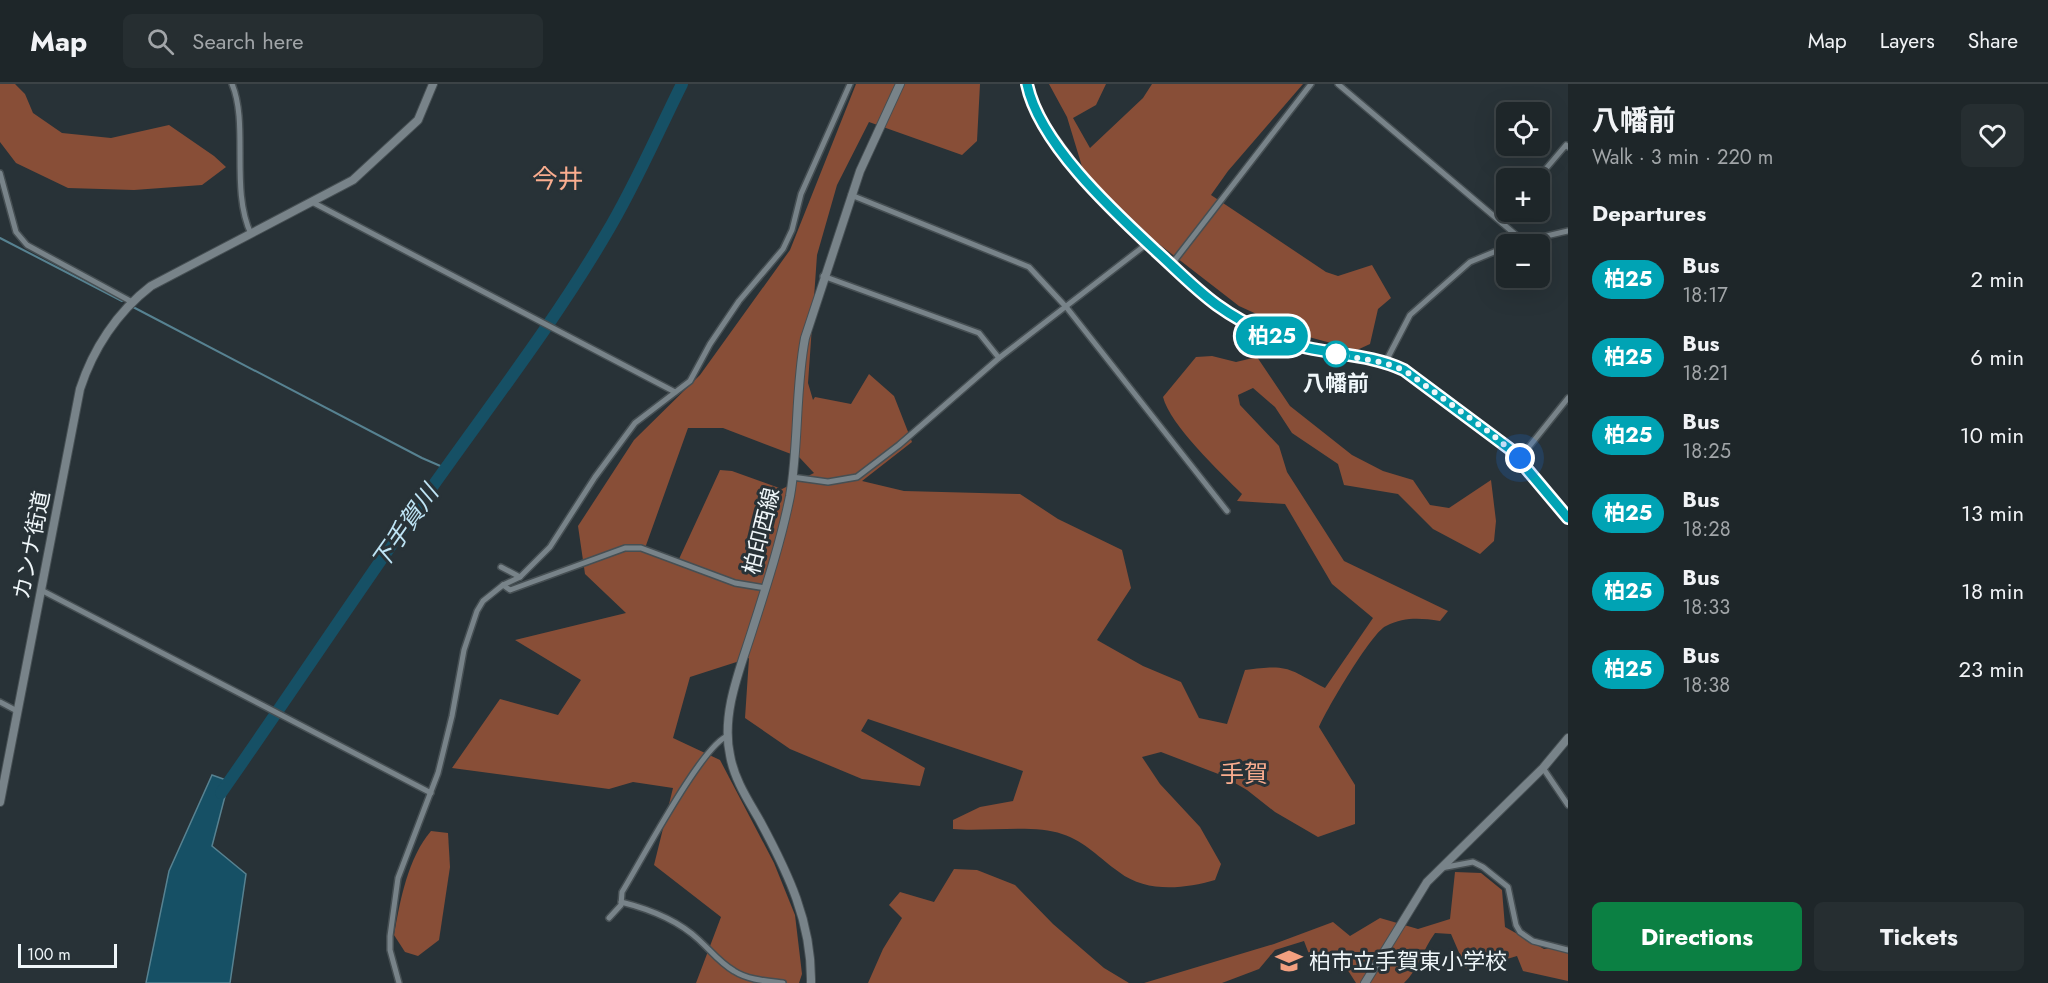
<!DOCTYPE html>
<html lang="en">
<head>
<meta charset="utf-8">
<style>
	:root { --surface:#1e2629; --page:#262e31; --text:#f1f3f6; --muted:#a1a5a8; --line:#3c4346; --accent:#0b8043 }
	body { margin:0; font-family:Jost,"Noto Sans JP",sans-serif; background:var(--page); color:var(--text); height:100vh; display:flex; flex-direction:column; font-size:22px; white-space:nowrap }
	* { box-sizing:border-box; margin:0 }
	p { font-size:20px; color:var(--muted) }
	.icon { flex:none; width:33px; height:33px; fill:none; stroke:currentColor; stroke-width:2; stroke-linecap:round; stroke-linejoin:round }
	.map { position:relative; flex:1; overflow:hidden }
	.details { display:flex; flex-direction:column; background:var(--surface); width:480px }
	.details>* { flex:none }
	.badge { padding:0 12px; border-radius:20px; font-size:21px; line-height:39px }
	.tools { position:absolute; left:1496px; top:18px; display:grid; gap:12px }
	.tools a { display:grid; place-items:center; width:54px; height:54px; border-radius:9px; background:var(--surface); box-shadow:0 6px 24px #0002,0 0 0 2px var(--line); font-size:30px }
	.scale { position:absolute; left:18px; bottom:15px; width:99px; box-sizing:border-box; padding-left:6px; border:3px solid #eff6f9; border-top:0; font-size:16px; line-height:21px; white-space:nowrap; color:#eff6f9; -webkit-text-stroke:4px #283237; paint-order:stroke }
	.you { position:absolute; width:30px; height:30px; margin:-15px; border:4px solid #fff; border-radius:50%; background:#1a73e8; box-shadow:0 0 0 9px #1a73e833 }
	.map>.badge { position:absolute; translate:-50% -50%; box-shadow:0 0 0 3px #fff }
	h2 { padding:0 24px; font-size:22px; line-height:54px }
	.round { display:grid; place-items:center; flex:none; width:63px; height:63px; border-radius:9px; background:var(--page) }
	.summary { display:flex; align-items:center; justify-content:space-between; height:102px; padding:0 24px }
	h1 { font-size:28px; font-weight:700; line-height:45px }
	.button { display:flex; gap:12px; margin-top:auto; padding:12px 24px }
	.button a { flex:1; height:69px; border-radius:9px; background:var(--accent); color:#fff; font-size:24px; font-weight:700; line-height:69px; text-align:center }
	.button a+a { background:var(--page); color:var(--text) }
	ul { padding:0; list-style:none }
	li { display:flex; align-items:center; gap:18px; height:78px; padding:0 24px }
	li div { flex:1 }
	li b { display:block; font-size:22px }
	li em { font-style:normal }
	li .badge { min-width:66px; font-weight:700; text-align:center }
	header { display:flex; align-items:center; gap:36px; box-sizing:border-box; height:84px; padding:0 30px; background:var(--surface); border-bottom:2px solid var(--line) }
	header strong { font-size:28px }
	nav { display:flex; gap:33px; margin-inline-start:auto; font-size:21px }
	.search { width:420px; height:54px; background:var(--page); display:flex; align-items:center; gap:15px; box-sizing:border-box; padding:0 21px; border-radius:9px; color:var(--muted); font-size:22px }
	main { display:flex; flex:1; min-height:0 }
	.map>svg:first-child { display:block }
</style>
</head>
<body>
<header>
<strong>Map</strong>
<div class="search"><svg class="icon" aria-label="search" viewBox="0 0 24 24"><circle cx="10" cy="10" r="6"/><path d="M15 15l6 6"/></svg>Search here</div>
<nav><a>Map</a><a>Layers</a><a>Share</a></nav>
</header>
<main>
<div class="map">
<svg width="1568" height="899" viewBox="0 0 1568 899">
	<rect width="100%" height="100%" fill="#283237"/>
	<!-- forest -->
	<g fill="#884e37" fill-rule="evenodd">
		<polygon points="0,0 15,0 25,10 33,29 62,49 111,54 169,41 214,72 226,83 202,101 134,106 68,104 16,79 0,58"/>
		<path d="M856 0H980L977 57 962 71 869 38 837 101 817 171 808 299 813 316 815 313 851 320 869 290 894 312 912 358 862 397 904 407 1020 410 1058 435 1122 466 1131 504 1097 556 1143 582 1181 598 1199 634 1227 640 1245 586C1289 580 1287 584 1325 604L1373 534 1332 500 1285 420 1237 417 1242 410C1220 388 1170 341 1163 313L1196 273 1212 272 1236 278 1257 273 1290 322 1352 371 1383 387 1413 396 1430 421 1449 424 1491 396 1496 437 1494 457 1480 470 1433 445 1398 410 1344 401 1338 380 1292 349 1275 323 1253 304 1238 311 1240 321 1279 362 1287 388 1344 477 1448 527 1440 537C1419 534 1405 533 1386 542 1371 549 1327 625 1319 643L1355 701V740L1318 753 1275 728 1247 706 1221 691 1161 668 1142 673 1160 700 1200 743 1221 780 1215 796C1184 805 1146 809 1119 788 1099 774 1086 758 1062 750 1035 740 984 748 953 745V736L980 723 1013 717 1023 687 868 635 861 647 925 684 920 702 862 695 790 665 745 634 749 574 690 593 673 654 720 676 774 779 795 831 802 890 799 899H696L721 833 654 781 673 704 633 698 609 705 452 684 500 615 558 631 581 596 515 556 626 529 585 490 578 442 634 356 700 291 790 166ZM688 344H723L799 373 814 389 782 405 732 387 720 386 679 475 644 467Z"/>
		<polygon points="1049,0 1106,0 1096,21 1073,34 1090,64 1143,14 1152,0 1303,0 1228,87 1211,111 1326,188 1338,192 1372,181 1391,214 1378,225 1370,260 1357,266 1305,252 1239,222 1146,150 1111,120 1084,89 1067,33"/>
		<path d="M431 747 448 749 450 783 439 856 418 872 405 868 394 851C400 816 408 774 431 747Z"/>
		<polygon points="954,785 977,786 1015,801 1053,840 1104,884 1129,899 868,899 883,865 902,834 889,821 900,808 934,818"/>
		<path d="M1455 788 1481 789 1502 806 1505 843 1544 865 1568 862V897L1523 887 1517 872 1467 887 1451 850 1435 849C1423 865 1418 886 1404 899H1356L1340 874 1314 883 1304 857 1275 866 1259 885 1222 899H1144L1274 860 1333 838 1350 852 1380 834 1418 845 1450 835Z"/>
	</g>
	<!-- water -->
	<polygon fill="#165065" stroke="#578291" stroke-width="1.5" points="212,691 229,697 212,762 246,790 230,899 146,899 169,787"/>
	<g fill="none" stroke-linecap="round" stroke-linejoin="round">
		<!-- stream -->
		<g stroke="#578291" stroke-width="2">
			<polyline points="0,154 122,217"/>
			<polyline points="133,223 422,374 445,384"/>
		</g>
		<!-- river -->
		<path stroke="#165065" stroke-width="12" d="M221 709C296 602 368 492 445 385 500 308 558 232 606 150 635 102 657 50 682 0"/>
		<defs>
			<g id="street">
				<path d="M232 0C249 40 230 106 251 150"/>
				<polyline points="1338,0 1522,156"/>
				<polyline points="0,89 16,148 27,161 132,218"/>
				<polyline points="1538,94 1566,61 1568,63"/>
				<polyline points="851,111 1029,183 1067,224 1227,427"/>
				<polyline points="312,118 675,308"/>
				<polyline points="1502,139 1511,128"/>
				<polyline points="1512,160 1568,147"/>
				<polyline points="1171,181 1311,0"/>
				<polyline points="823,192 979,249 999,274"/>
				<polyline points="1385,279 1410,231 1470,178 1506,163"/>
				<polyline points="1520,374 1568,314"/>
				<polyline points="792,393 828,398 857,393 899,361 999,274 1148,159"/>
				<polyline points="501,483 520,493"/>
				<polyline points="503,501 510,506 625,464 641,464 735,499 765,504"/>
				<polyline points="41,506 431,709"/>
				<polyline points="0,618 17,627"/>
				<polyline points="1543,684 1568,721"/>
				<polyline points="1441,784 1473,778 1483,783 1508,803 1516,841 1520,848 1533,857 1568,866"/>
				<path d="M621 818C649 825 678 836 699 856 711 867 720 879 734 887 748 896 766 897 783 899"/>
				<path d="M609 834 621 821 622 808C640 779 703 659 728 652"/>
				<polyline points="399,899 390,866 390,852 398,794 438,689 452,632 464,566 477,527 483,517 503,501 520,493 550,463 595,393 635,339 690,297 710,260 739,217 783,165 792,146 801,110 850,0"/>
			</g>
			<g id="secondary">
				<polyline points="1027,0 1038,31 1085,96 1202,209 1239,236 1277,255 1310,265 1385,279 1404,286 1489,348 1520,374 1568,434"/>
				<path d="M0 718 80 305C93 265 117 228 151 202L353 96 418 36 433 0"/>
				<path d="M811 899C812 838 788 789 760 737 748 716 734 695 730 671 721 630 740 585 752 547 766 503 781 457 790 412 799 360 795 306 805 254L860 87 900 0"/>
				<polyline points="1365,899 1427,798 1543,684 1568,654"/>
			</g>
		</defs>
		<!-- street casing -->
		<use href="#street" stroke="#464f53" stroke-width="8"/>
		<!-- secondary casing -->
		<use href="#secondary" stroke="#464f53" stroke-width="10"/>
		<!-- street -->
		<use href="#street" stroke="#788389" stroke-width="5"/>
		<!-- secondary -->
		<use href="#secondary" stroke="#788389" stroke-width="8"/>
	</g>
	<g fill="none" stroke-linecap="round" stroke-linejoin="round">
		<defs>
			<path id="line" d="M1027 0C1039 59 1113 127 1156 167 1176 185 1195 205 1217 221 1235 234 1256 245 1276 254 1317 272 1365 267 1404 286L1510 365 1568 434"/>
		</defs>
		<!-- line casing -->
		<use href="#line" stroke="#fff" stroke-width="14"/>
		<!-- line -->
		<use href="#line" stroke="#00a3b4" stroke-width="9"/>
		<!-- walk -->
		<polyline stroke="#eff6f9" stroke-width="6" stroke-dasharray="0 10.8" points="1336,270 1385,279 1404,286 1489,348 1520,374"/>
	</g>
	<!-- icons -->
	<defs>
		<symbol id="school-bare" viewBox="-9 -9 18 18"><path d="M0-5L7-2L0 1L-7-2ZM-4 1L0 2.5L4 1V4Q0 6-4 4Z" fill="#f2a080" stroke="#283237" stroke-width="2.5" paint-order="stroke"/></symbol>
	</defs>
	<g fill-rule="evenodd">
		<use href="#school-bare" x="1270" y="858" width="38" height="38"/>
	</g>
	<!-- markers -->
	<circle fill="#fff" stroke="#00a3b4" stroke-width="3" cx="1336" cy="270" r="12"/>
	<g text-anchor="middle" stroke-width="6" stroke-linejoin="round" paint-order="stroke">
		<!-- stop labels -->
		<g font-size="22" font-weight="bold" fill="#eff6f9" stroke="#283237">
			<text x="1336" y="307">八幡前</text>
		</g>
		<!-- street labels -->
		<g font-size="22" fill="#eff6f9" stroke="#283237">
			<text transform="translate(761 447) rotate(-76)" y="8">柏印西線</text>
			<text transform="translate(31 461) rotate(-79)" y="8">カンナ街道</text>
		</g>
		<!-- poi labels -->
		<g font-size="22" fill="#eff6f9" stroke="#283237" text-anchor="start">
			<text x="1309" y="885">柏市立手賀東小学校</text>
		</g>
		<!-- water labels -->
		<g font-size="24" font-style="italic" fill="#bee4f5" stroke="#283237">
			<text transform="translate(405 443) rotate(-55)" y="8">下手賀川</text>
		</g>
		<!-- neighbourhood labels -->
		<g font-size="24" fill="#faad8f" stroke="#283237">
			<text x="1244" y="698">手賀</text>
		</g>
		<!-- quarter labels -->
		<g font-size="26" fill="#faad8f" stroke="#283237">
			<text x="558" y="104">今井</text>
		</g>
	</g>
</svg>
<div class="tools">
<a><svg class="icon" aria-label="locate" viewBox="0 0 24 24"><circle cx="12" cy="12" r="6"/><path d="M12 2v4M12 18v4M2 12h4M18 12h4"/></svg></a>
<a>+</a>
<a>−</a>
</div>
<div class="scale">100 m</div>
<div class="you" style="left:1520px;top:374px"></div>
<b class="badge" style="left:1272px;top:252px;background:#00a3b4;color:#fff">柏25</b>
</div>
<section class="details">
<div class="summary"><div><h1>八幡前</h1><p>Walk · 3 min · 220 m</p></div><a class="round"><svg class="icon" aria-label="heart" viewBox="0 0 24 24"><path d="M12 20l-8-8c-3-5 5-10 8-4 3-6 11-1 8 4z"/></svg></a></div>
<h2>Departures</h2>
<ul>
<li><span class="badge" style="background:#00a3b4;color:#fff">柏25</span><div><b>Bus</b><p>18:17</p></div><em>2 min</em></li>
<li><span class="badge" style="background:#00a3b4;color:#fff">柏25</span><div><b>Bus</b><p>18:21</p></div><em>6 min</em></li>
<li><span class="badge" style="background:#00a3b4;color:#fff">柏25</span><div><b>Bus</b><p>18:25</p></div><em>10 min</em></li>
<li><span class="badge" style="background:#00a3b4;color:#fff">柏25</span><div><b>Bus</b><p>18:28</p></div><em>13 min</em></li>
<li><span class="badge" style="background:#00a3b4;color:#fff">柏25</span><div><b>Bus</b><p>18:33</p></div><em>18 min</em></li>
<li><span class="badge" style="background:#00a3b4;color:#fff">柏25</span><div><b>Bus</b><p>18:38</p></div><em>23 min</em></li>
</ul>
<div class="button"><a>Directions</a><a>Tickets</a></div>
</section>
</main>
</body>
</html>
